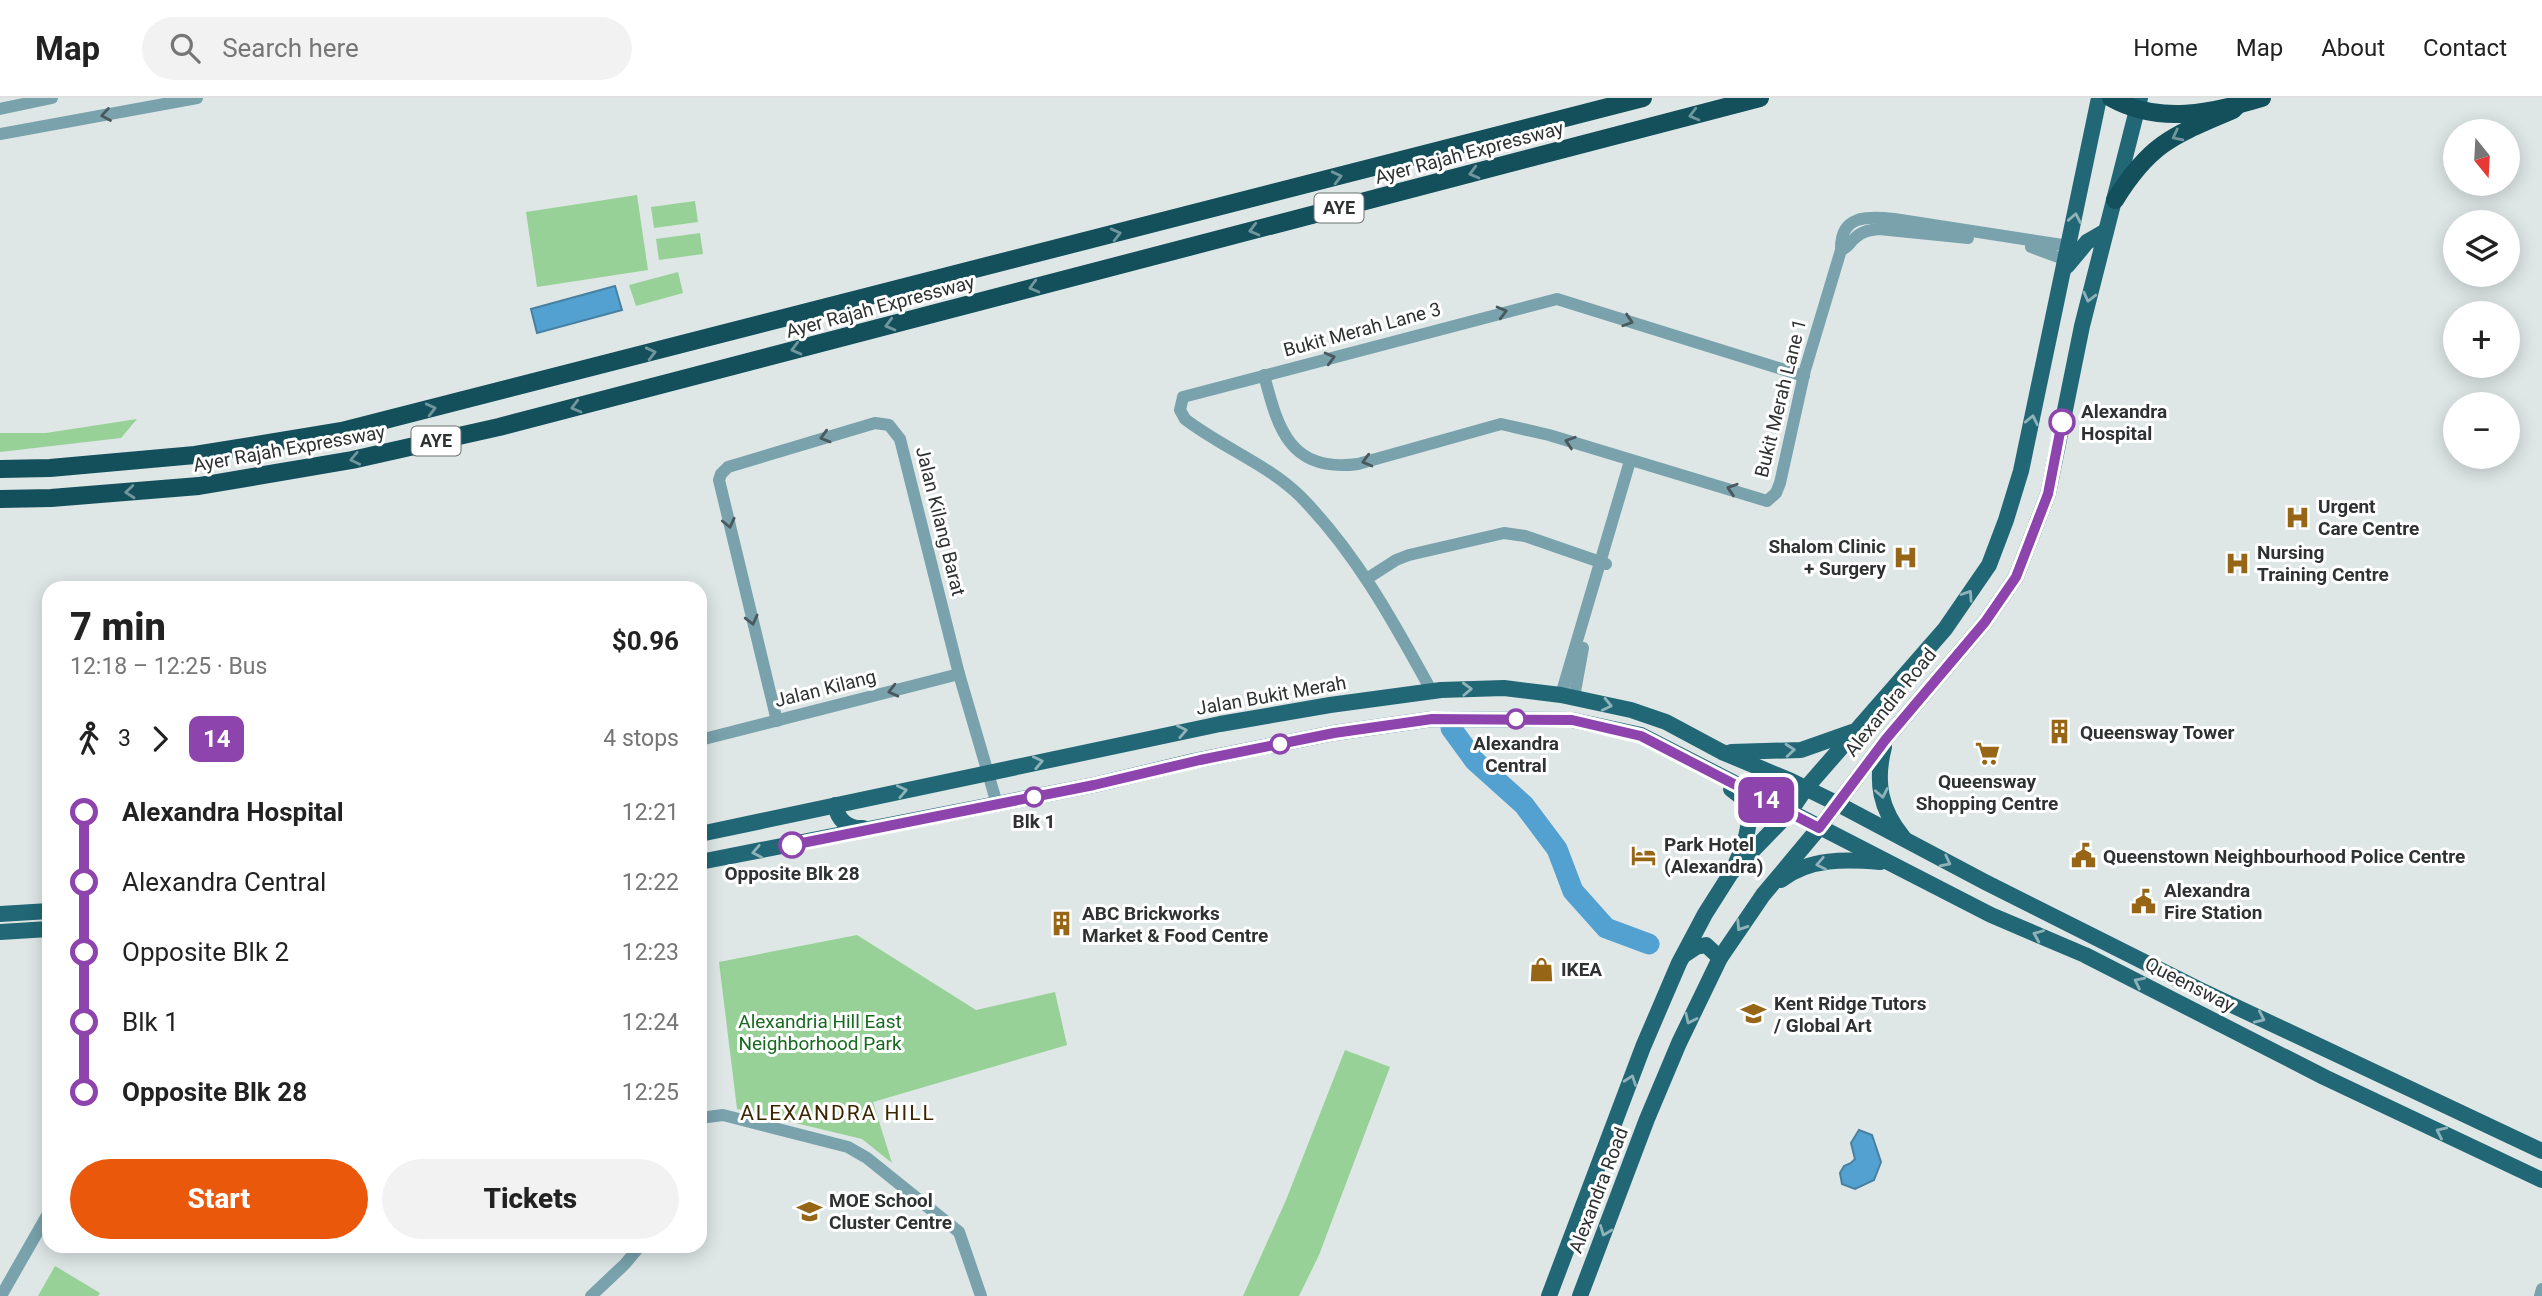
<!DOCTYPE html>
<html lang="en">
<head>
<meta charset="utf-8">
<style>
	:root { --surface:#fff; --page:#f2f2f2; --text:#222; --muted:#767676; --line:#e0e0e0; --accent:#ea580c }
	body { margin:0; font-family:Roboto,sans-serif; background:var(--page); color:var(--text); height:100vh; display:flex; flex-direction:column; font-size:26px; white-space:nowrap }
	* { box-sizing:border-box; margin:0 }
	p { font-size:23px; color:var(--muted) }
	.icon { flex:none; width:38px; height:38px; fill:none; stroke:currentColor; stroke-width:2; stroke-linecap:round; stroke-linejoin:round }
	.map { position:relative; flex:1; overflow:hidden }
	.details { position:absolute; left:42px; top:483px; width:665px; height:672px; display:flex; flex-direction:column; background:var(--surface); border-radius:21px; box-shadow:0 4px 18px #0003 }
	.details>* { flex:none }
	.badge { padding:0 14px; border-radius:10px; font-size:24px; line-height:46px }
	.needle { width:46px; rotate:162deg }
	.controls { position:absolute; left:2443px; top:21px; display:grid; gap:14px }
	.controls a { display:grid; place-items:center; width:77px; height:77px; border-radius:50%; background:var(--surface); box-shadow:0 4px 18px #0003; font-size:35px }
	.map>.badge { position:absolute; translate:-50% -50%; box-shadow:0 0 0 4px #fff }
	.legs { display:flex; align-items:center; gap:10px; height:77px; padding:0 28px; font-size:23px }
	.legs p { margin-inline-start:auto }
	.overview { display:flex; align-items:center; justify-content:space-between; height:119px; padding:0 28px }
	h1 { font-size:38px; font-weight:800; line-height:52px }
	.cta { display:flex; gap:14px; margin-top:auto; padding:14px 28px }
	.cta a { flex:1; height:80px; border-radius:42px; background:var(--accent); color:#fff; font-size:28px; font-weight:800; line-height:80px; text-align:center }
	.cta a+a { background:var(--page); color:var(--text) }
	ul { padding:0 28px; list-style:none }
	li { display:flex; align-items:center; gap:24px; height:70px; font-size:26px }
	li i { display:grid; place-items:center; width:10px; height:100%; margin:0 9px; background:currentColor }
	li i::after { content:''; width:18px; height:18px; margin:-9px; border:5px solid; border-radius:50%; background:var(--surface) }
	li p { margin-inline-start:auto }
	li:first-child i { background:linear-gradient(#0000 50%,currentColor 0) }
	li:last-child i { background:linear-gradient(currentColor 50%,#0000 0) }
	header { display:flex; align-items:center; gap:42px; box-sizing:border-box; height:98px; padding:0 35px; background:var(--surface); border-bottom:2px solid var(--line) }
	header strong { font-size:33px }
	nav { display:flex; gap:38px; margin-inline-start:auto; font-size:24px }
	.search { width:490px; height:63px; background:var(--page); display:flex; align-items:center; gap:18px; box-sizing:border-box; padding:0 24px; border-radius:38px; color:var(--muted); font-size:26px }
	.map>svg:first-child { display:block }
</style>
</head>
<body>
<header>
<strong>Map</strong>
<div class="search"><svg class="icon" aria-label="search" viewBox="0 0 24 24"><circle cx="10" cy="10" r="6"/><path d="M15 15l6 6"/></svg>Search here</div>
<nav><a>Home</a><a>Map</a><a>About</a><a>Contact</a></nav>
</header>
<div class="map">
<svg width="2542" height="1198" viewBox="0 0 2542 1198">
	<rect width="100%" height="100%" fill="#dee7e6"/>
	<!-- green -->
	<g fill="#97d197">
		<polygon points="637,97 648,172 537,189 526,114"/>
		<polygon points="695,103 698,124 654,130 651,109"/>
		<polygon points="700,135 703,156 659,162 656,141"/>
		<polygon points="678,174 683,195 636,208 629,187"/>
		<polygon points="137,321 121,340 0,354 0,335 46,335"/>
		<polygon points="857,837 976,912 1055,894 1067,947 873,1004 892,1065 862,1041 737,1011 719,864"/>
		<polygon points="1345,952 1390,969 1319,1157 1299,1198 1243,1198 1286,1102"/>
		<polygon points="55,1168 100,1195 98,1198 38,1198"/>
	</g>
	<!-- water -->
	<g fill="#53a1d1" stroke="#4880a1" stroke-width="2">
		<polygon points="615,188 622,212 537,235 531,211"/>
		<polygon points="1859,1032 1872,1037 1881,1064 1874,1082 1855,1091 1842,1086 1840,1075 1844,1068 1851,1065 1855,1061 1851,1045"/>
	</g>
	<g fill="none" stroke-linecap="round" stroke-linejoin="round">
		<!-- river -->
		<polyline stroke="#53a1d1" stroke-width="21" points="1451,630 1475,663 1524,707 1557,751 1573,793 1606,830 1649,846"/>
		<!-- minor -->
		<g stroke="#79a2ac" stroke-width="12">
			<polyline points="0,11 52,0"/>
			<polyline points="0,36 197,0"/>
			<polyline points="2031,149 2066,162"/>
			<path d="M1841 152C1849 149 1848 146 1855 140 1862 133 1870 132 1879 131L1968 140"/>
			<path d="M1264 277C1278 331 1290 375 1358 366L1501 326 1549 337 1767 403 1776 395 1780 385 1805 272 1841 152C1840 117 1867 118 1894 121L2069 148"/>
			<polyline points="1368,480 1396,462 1409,457 1504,435 1525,438 1606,466"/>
			<path d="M1431 592C1393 523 1356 455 1300 398 1267 366 1221 349 1185 321L1180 312 1183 299 1557 201 1804 278"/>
			<polyline points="1561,597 1630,363"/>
			<polyline points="1574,599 1583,550"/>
			<polyline points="777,623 719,382 721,376 728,369 875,325 889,327 900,341 959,576 997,706"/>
			<polyline points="700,642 959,576"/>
			<polyline points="700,1020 723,1017 848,1049 867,1060 959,1134 981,1198"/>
			<polyline points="1,1198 49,1114"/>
			<polyline points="591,1198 625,1166 640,1148"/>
			<polyline points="2540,1198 2542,1191"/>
		</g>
		<!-- major -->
		<g stroke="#226776" stroke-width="16">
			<polyline points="2067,168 2087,144 2106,133"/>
			<path d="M1884 649C1875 684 1880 711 1903 739"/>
			<polyline points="1731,654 1801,652 1852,634"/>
			<path d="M1731 691C1735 694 1742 699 1744 703 1755 721 1744 748 1736 765"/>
			<path d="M835 707C838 722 847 731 863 730"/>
			<polyline points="700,736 1220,626 1330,607 1441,592 1504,590 1561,597 1631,612 1666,624 1722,654 1791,683 1836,705 1985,784 2198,891 2542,1053"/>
			<polyline points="700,764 1094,687 1194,663 1334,635 1432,621 1572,622 1641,637 1991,817 2085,857 2324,979 2542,1082"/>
			<path d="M1781 782C1809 760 1846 761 1880 764"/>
			<polyline points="0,816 49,813"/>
			<polyline points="0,834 49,831"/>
			<polyline points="1684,857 1696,849 1706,847 1720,860"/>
			<polyline points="1549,1198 1643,949 1679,865 1705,816 1731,775 1789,715 1806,690 1945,531 1989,467 2006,422 2021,373 2099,0"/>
			<polyline points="1580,1198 1647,1021 1679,945 1720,860 1763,797 1819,730 1886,641 1985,524 2016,479 2048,396 2082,228 2140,0"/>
		</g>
		<!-- highway -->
		<g stroke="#13505c" stroke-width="18">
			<path d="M2111 0C2159 27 2212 15 2262 0"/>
			<path d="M2115 102C2150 45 2174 37 2233 12L2238 7"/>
			<polyline points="0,371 50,370 195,357 342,333 1643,0"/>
			<polyline points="0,401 51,400 199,388 352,362 499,329 1760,0"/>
		</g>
	</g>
	<!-- one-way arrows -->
	<defs><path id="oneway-chevron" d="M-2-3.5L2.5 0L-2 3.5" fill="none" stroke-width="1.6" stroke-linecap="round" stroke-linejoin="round" transform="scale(1.75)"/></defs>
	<g stroke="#49595d">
		<use href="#oneway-chevron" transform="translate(106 17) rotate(170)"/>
		<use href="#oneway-chevron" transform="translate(1502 214) rotate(-15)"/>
		<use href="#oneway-chevron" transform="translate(1628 223) rotate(18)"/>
		<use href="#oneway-chevron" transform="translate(1330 260) rotate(-15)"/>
		<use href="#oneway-chevron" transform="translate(825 339) rotate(164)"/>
		<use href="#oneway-chevron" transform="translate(1570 344) rotate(-162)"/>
		<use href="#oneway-chevron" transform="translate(1367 363) rotate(165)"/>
		<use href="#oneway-chevron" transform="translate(1732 391) rotate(-162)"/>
		<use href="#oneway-chevron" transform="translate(729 425) rotate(77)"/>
		<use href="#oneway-chevron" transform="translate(752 522) rotate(76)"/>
		<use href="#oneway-chevron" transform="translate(893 593) rotate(166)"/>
	</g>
	<g stroke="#71969d">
		<use href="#oneway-chevron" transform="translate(1694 17) rotate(165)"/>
		<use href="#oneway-chevron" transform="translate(2177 38) rotate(153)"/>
		<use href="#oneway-chevron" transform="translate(1474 75) rotate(165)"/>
		<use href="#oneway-chevron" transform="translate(1337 79) rotate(-14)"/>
		<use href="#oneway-chevron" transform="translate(1254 132) rotate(165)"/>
		<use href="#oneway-chevron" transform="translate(1116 136) rotate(-14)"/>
		<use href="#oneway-chevron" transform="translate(1034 189) rotate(165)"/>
		<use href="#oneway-chevron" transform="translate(890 227) rotate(165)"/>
		<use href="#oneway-chevron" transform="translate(796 251) rotate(165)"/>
		<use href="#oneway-chevron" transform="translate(651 255) rotate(-14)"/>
		<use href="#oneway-chevron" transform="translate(576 309) rotate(165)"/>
		<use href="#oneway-chevron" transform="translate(431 311) rotate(-14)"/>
		<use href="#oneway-chevron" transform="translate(355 361) rotate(168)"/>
		<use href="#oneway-chevron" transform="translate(130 394) rotate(175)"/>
	</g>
	<g stroke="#90b3ba">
		<use href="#oneway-chevron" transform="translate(2075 120) rotate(-79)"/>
		<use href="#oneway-chevron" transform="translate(2089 199) rotate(104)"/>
		<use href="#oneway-chevron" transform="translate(2032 322) rotate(-78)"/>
		<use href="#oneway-chevron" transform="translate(1968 497) rotate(-56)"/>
		<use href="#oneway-chevron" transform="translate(1467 591) rotate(-2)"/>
		<use href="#oneway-chevron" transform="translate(1607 607) rotate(13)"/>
		<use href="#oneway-chevron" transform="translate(1182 633) rotate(-12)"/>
		<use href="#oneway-chevron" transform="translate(1790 652) rotate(-5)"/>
		<use href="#oneway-chevron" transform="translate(1038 664) rotate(-12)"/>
		<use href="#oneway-chevron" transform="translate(902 693) rotate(-12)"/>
		<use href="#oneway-chevron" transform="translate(1882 695) rotate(79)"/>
		<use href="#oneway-chevron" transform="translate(757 754) rotate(169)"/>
		<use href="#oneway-chevron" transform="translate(1946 764) rotate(27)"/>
		<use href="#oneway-chevron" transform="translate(1821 766) rotate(169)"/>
		<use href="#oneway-chevron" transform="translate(1741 828) rotate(123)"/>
		<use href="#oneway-chevron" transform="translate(2038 837) rotate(-157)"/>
		<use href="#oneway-chevron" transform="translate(2139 884) rotate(-154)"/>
		<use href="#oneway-chevron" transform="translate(2260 920) rotate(25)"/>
		<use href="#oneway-chevron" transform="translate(1690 921) rotate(115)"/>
		<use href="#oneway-chevron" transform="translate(1631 982) rotate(-70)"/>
		<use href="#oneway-chevron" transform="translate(2441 1034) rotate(-155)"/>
		<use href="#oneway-chevron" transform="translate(1605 1133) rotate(111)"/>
	</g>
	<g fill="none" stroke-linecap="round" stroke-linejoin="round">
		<defs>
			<polyline id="line-1" points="792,747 1094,687 1200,662 1334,635 1432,621 1572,622 1641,638 1819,730 1886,641 1985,524 2016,479 2048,396 2062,324"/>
		</defs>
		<!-- line-1 casing -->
		<use href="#line-1" stroke="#fff" stroke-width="16"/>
		<!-- line-1 -->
		<use href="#line-1" stroke="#8e44ad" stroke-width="10"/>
	</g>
	<!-- icons -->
	<defs>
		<symbol id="hospital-bare" viewBox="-9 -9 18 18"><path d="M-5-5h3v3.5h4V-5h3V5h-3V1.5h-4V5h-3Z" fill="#966616" stroke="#fff" stroke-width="2.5" paint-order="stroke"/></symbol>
		<symbol id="building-bare" viewBox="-9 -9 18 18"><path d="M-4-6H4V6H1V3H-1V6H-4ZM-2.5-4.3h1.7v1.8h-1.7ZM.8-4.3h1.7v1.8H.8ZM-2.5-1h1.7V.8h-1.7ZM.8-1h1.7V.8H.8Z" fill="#966616" stroke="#fff" stroke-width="2.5" paint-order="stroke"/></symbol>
		<symbol id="supermarket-bare" viewBox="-9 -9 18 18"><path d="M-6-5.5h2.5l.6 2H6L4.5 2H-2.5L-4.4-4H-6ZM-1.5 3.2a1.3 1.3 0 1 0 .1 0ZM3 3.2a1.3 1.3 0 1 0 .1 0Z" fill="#966616" stroke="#fff" stroke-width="2.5" paint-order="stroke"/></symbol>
		<symbol id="hotel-bare" viewBox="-9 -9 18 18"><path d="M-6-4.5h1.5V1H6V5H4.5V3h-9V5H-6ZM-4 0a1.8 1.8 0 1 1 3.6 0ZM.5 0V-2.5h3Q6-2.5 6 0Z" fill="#966616" stroke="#fff" stroke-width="2.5" paint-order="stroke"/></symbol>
		<symbol id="civic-bare" viewBox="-9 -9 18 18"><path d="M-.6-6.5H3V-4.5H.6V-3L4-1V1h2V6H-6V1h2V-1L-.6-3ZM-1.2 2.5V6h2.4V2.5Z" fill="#966616" stroke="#fff" stroke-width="2.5" paint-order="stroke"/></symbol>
		<symbol id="shop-bare" viewBox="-9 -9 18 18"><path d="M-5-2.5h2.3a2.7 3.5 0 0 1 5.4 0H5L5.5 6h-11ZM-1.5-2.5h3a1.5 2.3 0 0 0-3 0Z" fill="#966616" stroke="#fff" stroke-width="2.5" paint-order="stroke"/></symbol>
		<symbol id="school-bare" viewBox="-9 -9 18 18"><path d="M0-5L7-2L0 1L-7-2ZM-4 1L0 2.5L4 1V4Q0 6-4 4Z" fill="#966616" stroke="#fff" stroke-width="2.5" paint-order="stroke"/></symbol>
	</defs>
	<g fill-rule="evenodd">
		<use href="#hospital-bare" x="2280" y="402" width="35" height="35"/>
		<use href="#hospital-bare" x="1888" y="442" width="35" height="35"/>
		<use href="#hospital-bare" x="2220" y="448" width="35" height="35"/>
		<use href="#building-bare" x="2042" y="616" width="35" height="35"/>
		<use href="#supermarket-bare" x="1970" y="638" width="35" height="35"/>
		<use href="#hotel-bare" x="1626" y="740" width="35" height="35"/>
		<use href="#civic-bare" x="2066" y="740" width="35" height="35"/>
		<use href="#civic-bare" x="2126" y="786" width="35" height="35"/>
		<use href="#building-bare" x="1044" y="808" width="35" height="35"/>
		<use href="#shop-bare" x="1524" y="854" width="35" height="35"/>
		<use href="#school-bare" x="1736" y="898" width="35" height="35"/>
		<use href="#school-bare" x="792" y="1096" width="35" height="35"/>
	</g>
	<!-- markers -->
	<g fill="#fff" stroke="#8e44ad" stroke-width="3.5">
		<circle cx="2062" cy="324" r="12"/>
		<circle cx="1516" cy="621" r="9"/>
		<circle cx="1280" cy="646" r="9"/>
		<circle cx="1034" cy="699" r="9"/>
		<circle cx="792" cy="747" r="12"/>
	</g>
	<g text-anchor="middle" stroke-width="6" stroke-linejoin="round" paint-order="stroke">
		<!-- shield labels -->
		<g fill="#fff" stroke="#6d7070" stroke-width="2">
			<rect x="1314.5" y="95.5" width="49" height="29" rx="5"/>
			<rect x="411.5" y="328.5" width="49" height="29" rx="5"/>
		</g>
		<g font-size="18" font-weight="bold" fill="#2f3232">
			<text x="1339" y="116">AYE</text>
			<text x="436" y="349">AYE</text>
		</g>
		<!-- street labels -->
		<g font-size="19" fill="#2f3232" stroke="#fff">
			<text transform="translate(1469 54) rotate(-15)" y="7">Ayer Rajah Expressway</text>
			<text transform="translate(880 208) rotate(-15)" y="7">Ayer Rajah Expressway</text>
			<text transform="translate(1362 231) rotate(-15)" y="7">Bukit Merah Lane 3</text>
			<text transform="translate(1780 300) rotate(-76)" y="7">Bukit Merah Lane 1</text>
			<text transform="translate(289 350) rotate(-10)" y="7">Ayer Rajah Expressway</text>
			<text transform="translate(941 423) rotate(76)" y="7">Jalan Kilang Barat</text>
			<text transform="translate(825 590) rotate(-14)" y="7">Jalan Kilang</text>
			<text transform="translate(1271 597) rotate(-10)" y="7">Jalan Bukit Merah</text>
			<text transform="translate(1890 604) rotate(-51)" y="7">Alexandra Road</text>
			<text transform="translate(2190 886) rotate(27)" y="7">Queensway</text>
			<text transform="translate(1598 1092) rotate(-69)" y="7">Alexandra Road</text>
		</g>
		<!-- stop labels -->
		<g font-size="19" font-weight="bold" fill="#2f3232" stroke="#fff">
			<text x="2081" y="320" text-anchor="start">Alexandra<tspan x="2081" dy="22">Hospital</tspan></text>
			<text x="1516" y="652">Alexandra<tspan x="1516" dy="22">Central</tspan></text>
			<text x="1034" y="730">Blk 1</text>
			<text x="792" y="782">Opposite Blk 28</text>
		</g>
		<!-- poi labels -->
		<g font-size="19" font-weight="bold" fill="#2f3232" stroke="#fff" text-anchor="start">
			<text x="2318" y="415">Urgent<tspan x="2318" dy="22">Care Centre</tspan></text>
			<text x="1886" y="455" text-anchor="end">Shalom Clinic<tspan x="1886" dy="22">+ Surgery</tspan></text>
			<text x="2257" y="461">Nursing<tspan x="2257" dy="22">Training Centre</tspan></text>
			<text x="2080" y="641">Queensway Tower</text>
			<text x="1987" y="690" text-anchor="middle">Queensway<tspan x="1987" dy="22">Shopping Centre</tspan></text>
			<text x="1664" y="753">Park Hotel<tspan x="1664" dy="22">(Alexandra)</tspan></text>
			<text x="2103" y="765">Queenstown Neighbourhood Police Centre</text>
			<text x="2164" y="799">Alexandra<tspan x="2164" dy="22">Fire Station</tspan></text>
			<text x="1082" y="822">ABC Brickworks<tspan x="1082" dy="22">Market &amp; Food Centre</tspan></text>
			<text x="1561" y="878">IKEA</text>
			<text x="1774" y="912">Kent Ridge Tutors<tspan x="1774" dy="22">/ Global Art</tspan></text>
			<text x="829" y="1109">MOE School<tspan x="829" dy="22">Cluster Centre</tspan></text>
		</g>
		<!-- park labels -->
		<g font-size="19" fill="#166a1f" stroke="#fff">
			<text x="820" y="930">Alexandria Hill East<tspan x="820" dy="22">Neighborhood Park</tspan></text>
		</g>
		<!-- neighbourhood labels -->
		<g font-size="21" letter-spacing="2" fill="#3c2601" stroke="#fff">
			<text x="838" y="1022">ALEXANDRA HILL</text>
		</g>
	</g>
</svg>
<div class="controls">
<a><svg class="needle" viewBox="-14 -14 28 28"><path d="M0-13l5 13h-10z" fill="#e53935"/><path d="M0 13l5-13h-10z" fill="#767676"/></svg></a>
<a><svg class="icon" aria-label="layers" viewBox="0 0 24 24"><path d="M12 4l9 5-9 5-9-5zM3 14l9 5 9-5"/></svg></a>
<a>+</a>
<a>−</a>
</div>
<b class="badge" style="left:1766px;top:702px;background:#8e44ad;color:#fff">14</b>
<section class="details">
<div class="overview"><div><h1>7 min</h1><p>12:18 – 12:25 · Bus</p></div><b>$0.96</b></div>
<div class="legs"><svg class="icon" aria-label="walk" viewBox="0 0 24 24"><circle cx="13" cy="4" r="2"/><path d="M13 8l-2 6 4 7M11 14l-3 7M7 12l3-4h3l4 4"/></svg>3<svg class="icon" aria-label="forward" viewBox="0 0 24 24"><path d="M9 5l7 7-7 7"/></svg><b class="badge" style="background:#8e44ad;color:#fff">14</b><p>4 stops</p></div>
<ul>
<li><i style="color:#8e44ad"></i><b>Alexandra Hospital</b><p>12:21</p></li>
<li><i style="color:#8e44ad"></i><span>Alexandra Central</span><p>12:22</p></li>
<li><i style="color:#8e44ad"></i><span>Opposite Blk 2</span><p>12:23</p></li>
<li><i style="color:#8e44ad"></i><span>Blk 1</span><p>12:24</p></li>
<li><i style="color:#8e44ad"></i><b>Opposite Blk 28</b><p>12:25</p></li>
</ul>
<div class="cta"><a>Start</a><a>Tickets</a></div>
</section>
</div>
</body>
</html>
